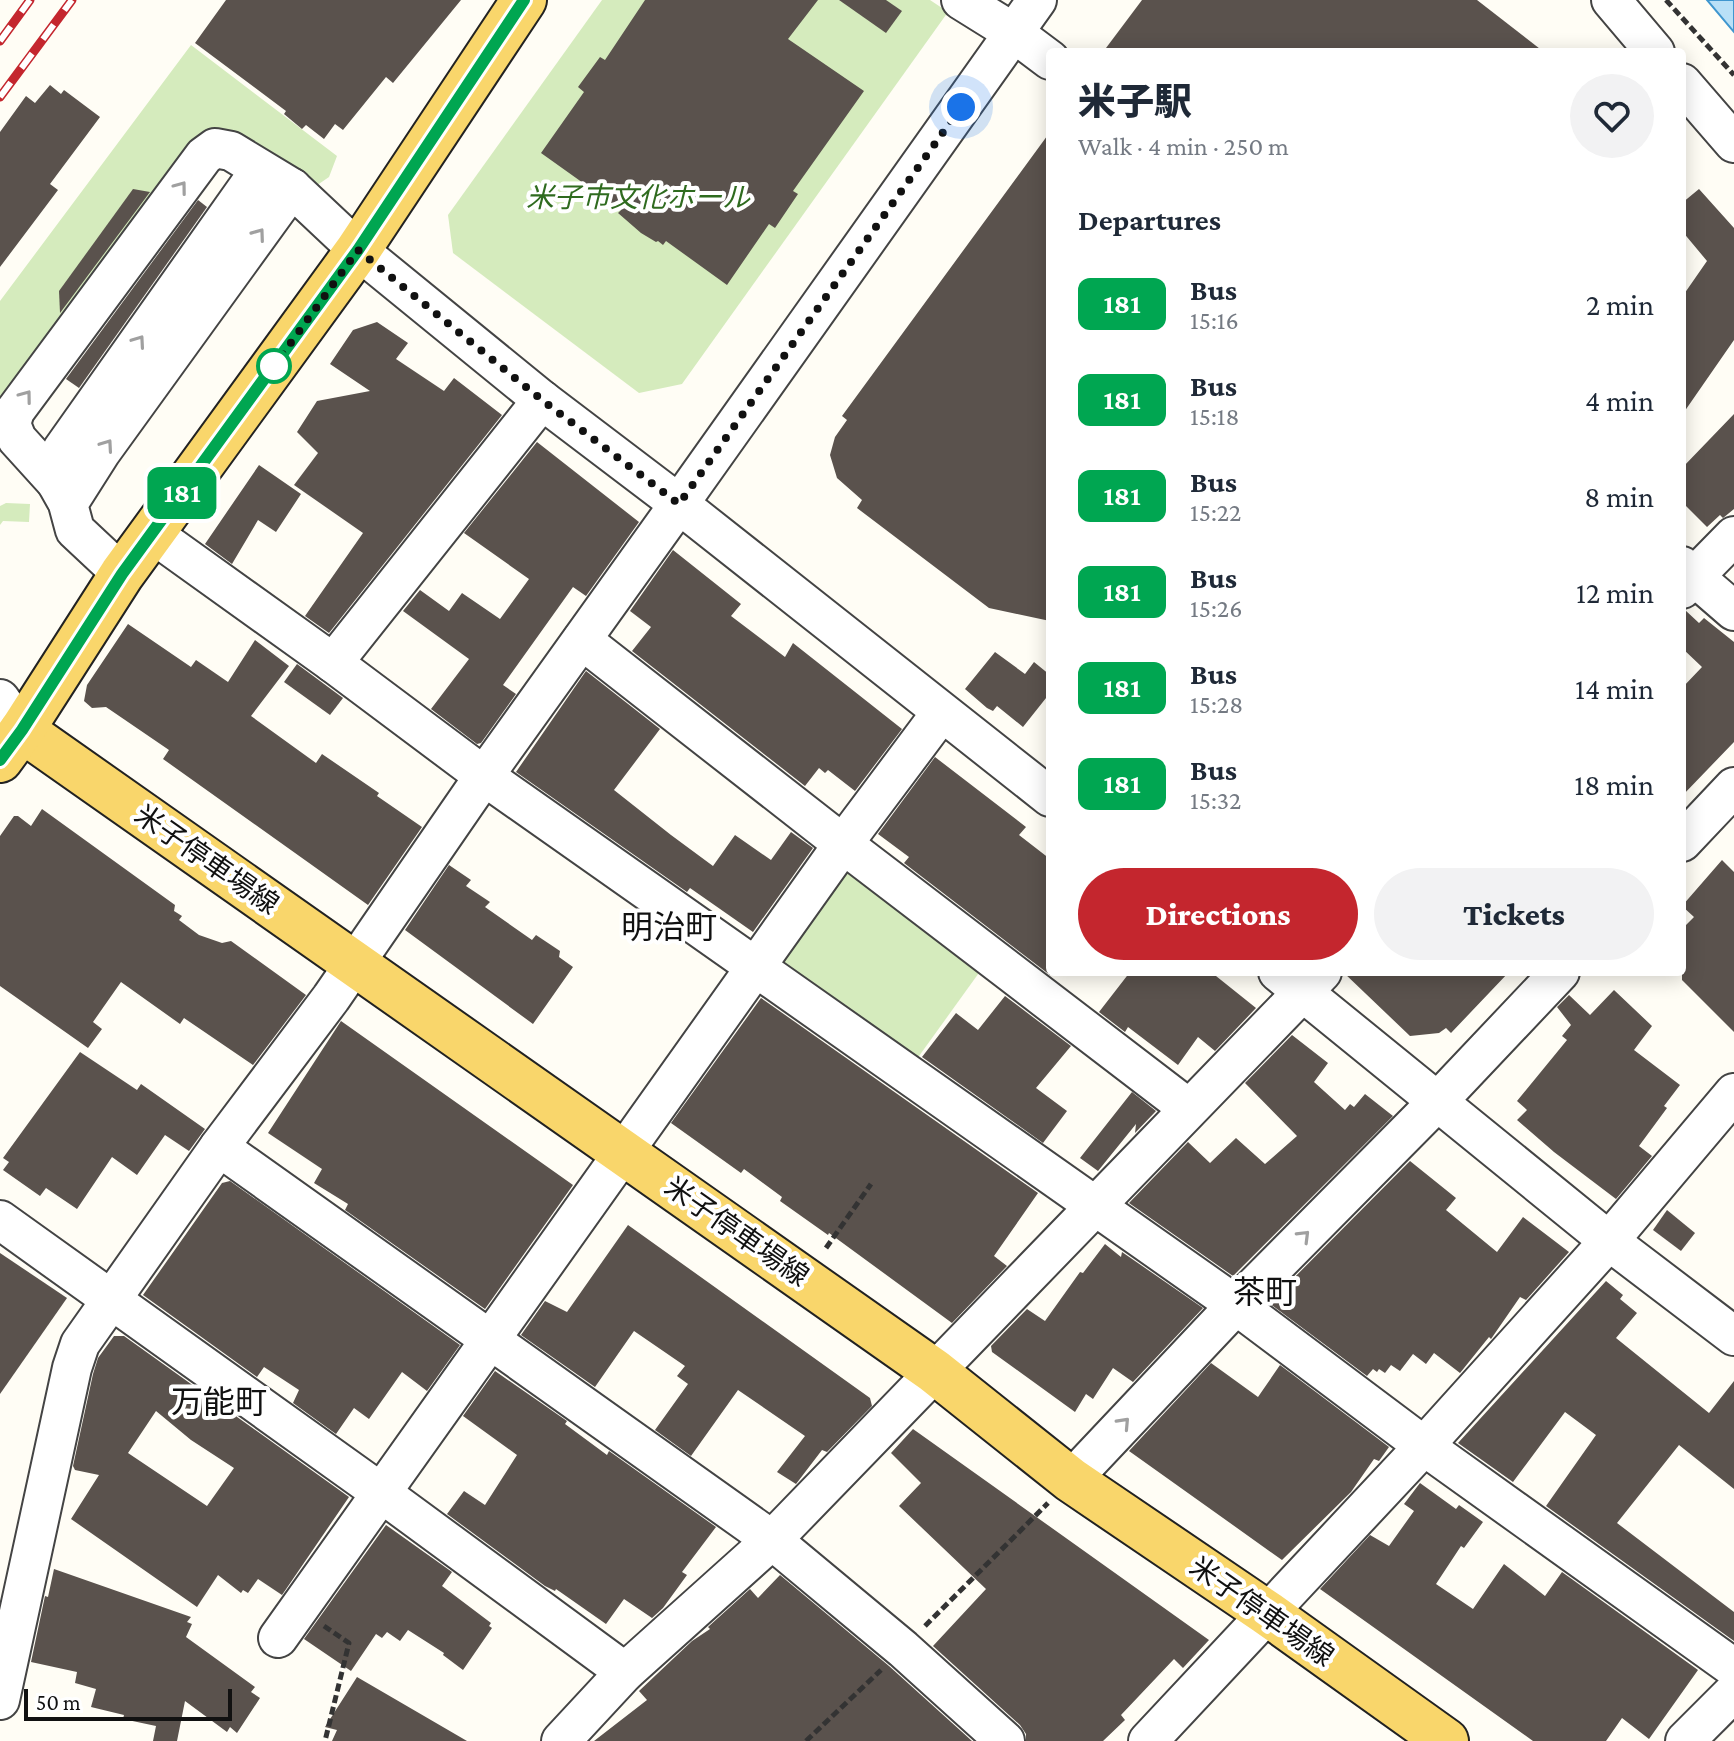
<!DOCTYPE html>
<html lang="en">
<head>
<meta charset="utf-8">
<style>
	:root { --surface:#fff; --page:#f2f2f3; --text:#1f2937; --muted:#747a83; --accent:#c4262e }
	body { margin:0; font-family:"Crimson Pro","Noto Sans JP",serif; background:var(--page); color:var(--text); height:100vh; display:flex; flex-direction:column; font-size:30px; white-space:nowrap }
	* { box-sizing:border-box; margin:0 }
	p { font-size:26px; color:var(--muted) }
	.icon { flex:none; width:44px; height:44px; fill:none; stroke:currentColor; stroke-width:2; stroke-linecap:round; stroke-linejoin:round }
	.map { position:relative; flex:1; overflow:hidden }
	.side { position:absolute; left:1046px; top:48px; width:640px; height:928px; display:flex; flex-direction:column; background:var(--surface); border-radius:8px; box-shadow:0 4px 20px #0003 }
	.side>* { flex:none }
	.badge { padding:0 16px; border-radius:12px; font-size:28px; line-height:52px }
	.scale { position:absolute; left:24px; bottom:20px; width:208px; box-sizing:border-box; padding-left:8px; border:4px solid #111; border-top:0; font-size:22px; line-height:28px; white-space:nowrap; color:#111; -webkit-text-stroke:6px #fff; paint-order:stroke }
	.you { position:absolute; width:40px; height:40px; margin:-20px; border:6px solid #fff; border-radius:50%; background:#1a73e8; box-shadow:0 0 0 12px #1a73e833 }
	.map>.badge { position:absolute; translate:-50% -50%; box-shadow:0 0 0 4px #fff }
	h2 { padding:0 32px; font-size:30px; line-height:72px }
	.round { display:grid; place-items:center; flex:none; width:84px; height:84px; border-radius:42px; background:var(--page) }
	.summary { display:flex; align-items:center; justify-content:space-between; height:136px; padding:0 32px }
	h1 { font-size:38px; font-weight:800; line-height:60px }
	.cta { display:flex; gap:16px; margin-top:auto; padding:16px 32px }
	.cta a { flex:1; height:92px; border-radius:48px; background:var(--accent); color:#fff; font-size:32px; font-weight:800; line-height:92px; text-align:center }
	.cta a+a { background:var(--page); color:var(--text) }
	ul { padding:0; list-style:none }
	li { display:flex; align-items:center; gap:24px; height:96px; padding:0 32px }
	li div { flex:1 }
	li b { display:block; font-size:30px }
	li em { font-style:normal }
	li .badge { min-width:88px; font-weight:700; text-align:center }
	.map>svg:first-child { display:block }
</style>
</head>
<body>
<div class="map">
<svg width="1734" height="1741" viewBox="0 0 1734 1741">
	<rect width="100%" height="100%" fill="#fffdf5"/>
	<!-- green -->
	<g fill="#d5ebbd">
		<polygon points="602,0 930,0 948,12 682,384 639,393 453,253 448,215"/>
		<polygon points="191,45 337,156 329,177 307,192 238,146 0,421 0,301"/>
		<polygon points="6,503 30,504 29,522 3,521 0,525 0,506"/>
		<polygon points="853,871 981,970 914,1063 784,969 782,954 841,873"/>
	</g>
	<!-- water -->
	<polygon fill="#b9e0f7" stroke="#3f96cf" stroke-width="2" points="1707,0 1734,0 1734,32"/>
	<!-- building -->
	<g fill="#5a524d" fill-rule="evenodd">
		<polygon points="226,0 461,0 393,83 386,77 343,130 335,124 324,139 306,125 302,129 284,114 286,111 195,43"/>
		<polygon points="645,0 818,0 788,39 864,91 793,191 798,194 775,228 769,224 727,285 666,241 663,245 658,241 656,242 641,233 618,213 621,210 541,153 584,92 578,87 600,57 605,60"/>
		<polygon points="839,0 886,0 902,11 886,33"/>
		<polygon points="1142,0 1477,0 1544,52 1103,52"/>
		<polygon points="50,85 61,94 64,90 100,117 50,184 58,190 0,267 0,132 26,96 35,103"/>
		<polygon points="1050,132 1050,621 989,608 857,508 862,500 837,478 830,455 835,437 847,420 842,416"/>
		<polygon points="133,189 150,192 60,313 59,291"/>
		<polygon points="1699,189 1734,228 1734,340 1682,415 1682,297 1707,261 1682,231 1682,203"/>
		<polygon points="198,200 207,207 79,388 66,379"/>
		<polygon points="377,322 408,343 396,359 444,391 454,378 502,415 329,633 305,616 363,533 294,485 318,453 297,432 317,401 370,391 330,364 353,330"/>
		<polygon points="1734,414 1734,509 1723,518 1720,515 1707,527 1682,502 1682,468"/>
		<polygon points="537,442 639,522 586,596 573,587 503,685 516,694 481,743 477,744 431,709 469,659 403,611 420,590 449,611 462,593 500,619 529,579 464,533"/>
		<polygon points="259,465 301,494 276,532 258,520 232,564 205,544"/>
		<polygon points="673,550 741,604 731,616 785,657 793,643 902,729 855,791 828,770 825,773 819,768 805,786 632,651 651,627 630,611"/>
		<polygon points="1682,610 1685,610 1699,623 1704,618 1734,642 1734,742 1682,796 1682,688 1702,667 1682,648"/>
		<polygon points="128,624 191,667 196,660 228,682 255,640 289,666 251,716 316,763 322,754 379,793 377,796 422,827 368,905 163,759 169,750 106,707 92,708 84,701 87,685"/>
		<polygon points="995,652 1025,674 1034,662 1050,675 1050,693 1023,727 997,706 993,711 987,708 965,689"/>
		<polygon points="297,664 343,698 330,715 284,682"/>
		<polygon points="586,671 660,729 614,790 671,835 713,866 735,835 771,860 791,832 813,848 753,932 690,888 687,892 516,772"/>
		<polygon points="935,757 1026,827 1019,835 1050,859 1050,975 904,863 909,857 878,834"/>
		<polygon points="42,809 175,905 174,911 182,916 179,920 199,935 222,943 231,941 306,995 253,1065 184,1018 180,1024 121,982 93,1022 102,1029 88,1048 0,986 0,836 14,816 18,816 31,826"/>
		<polygon points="1722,860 1734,872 1734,1032 1682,980 1682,929 1694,917 1682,906"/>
		<polygon points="449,865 471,880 466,886 490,902 485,907 532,940 536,935 560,951 559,957 573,967 533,1024 405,930"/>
		<polygon points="1130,972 1211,972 1256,1008 1215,1051 1198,1037 1178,1065 1128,1027 1125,1032 1099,1012"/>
		<polygon points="1343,972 1509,972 1451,1033 1446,1028 1439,1033 1410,1036"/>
		<polygon points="1614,990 1652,1026 1634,1050 1680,1085 1664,1106 1667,1108 1639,1146 1652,1156 1616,1199 1554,1152 1517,1120 1527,1110 1517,1101 1567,1040 1562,1036 1571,1025 1557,1007 1569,995 1590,1015"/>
		<polygon points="1005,996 1071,1046 1036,1088 1067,1111 1043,1143 922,1057 956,1013 978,1030"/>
		<polygon points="761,998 1038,1193 994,1256 1007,1266 952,1323 829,1233 828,1235 780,1201 782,1197 744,1169 741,1173 671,1123"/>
		<polygon points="341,1021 573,1185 485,1309 345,1210 348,1204 314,1183 322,1169 268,1133"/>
		<polygon points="1292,1035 1328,1063 1314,1082 1345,1110 1350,1104 1354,1107 1365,1094 1393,1116 1233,1276 1129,1203 1188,1142 1210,1163 1236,1138 1265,1164 1297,1136 1245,1083"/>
		<polygon points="80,1052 137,1090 141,1084 205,1129 189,1151 165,1135 137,1175 112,1157 77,1209 46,1188 40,1196 3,1170 9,1162 3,1158"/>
		<polygon points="1132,1092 1156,1111 1135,1133 1136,1124 1098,1171 1080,1158"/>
		<polygon points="1410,1161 1456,1198 1446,1210 1497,1252 1523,1217 1569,1252 1526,1300 1520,1297 1491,1339 1489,1337 1460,1373 1434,1353 1426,1364 1413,1354 1400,1371 1391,1365 1385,1373 1379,1369 1377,1372 1373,1369 1367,1376 1269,1303"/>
		<polygon points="230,1181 460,1345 427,1391 402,1372 369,1419 354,1408 336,1434 293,1403 299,1390 264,1367 257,1377 143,1295 222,1183"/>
		<polygon points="1667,1210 1695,1233 1681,1251 1653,1230"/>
		<polygon points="628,1225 870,1398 872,1406 827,1452 822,1450 796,1484 777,1472 805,1436 738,1390 691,1456 655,1430 688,1384 677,1376 685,1366 634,1331 595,1387 521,1335 545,1301 567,1312"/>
		<polygon points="1105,1244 1121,1257 1122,1252 1203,1308 1133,1382 1113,1368 1093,1399 1086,1394 1075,1412 992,1352 991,1346 1027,1309 1045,1321 1080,1272 1083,1273"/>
		<polygon points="0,1253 67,1298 0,1394"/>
		<polygon points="1606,1281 1623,1295 1620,1299 1637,1313 1616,1338 1709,1413 1734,1381 1734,1489 1679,1445 1617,1523 1734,1612 1734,1641 1546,1506 1596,1435 1565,1412 1513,1482 1458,1443"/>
		<path d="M114 1336H124L349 1497 282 1595 258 1579 248 1593 243 1590 241 1593 218 1575 197 1607 71 1519 99 1475 75 1470 73 1466 93 1374 98 1358ZM156 1411 191 1440 234 1468 207 1506 128 1453Z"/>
		<polygon points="1211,1363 1258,1397 1280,1365 1389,1447 1379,1461 1374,1459 1351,1492 1282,1560 1129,1451"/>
		<polygon points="495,1371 567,1421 565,1424 607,1455 609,1451 716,1527 682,1572 687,1575 663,1608 652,1618 624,1599 606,1624 556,1589 555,1591 545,1586 447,1514 464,1491 485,1505 517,1455 463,1416"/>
		<polygon points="913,1429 1209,1640 1183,1668 1174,1659 1121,1715 1125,1720 1103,1741 1026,1741 1026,1734 1020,1725 933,1646 986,1589 899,1506 921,1483 891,1453"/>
		<polygon points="1420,1483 1456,1509 1459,1505 1483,1522 1464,1548 1461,1546 1436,1584 1473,1609 1504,1564 1545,1596 1562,1572 1698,1670 1649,1739 1622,1718 1606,1741 1533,1741 1320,1589 1370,1535 1389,1546 1414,1511 1404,1504"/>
		<polygon points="386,1525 452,1572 442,1586 491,1623 489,1626 492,1628 463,1670 443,1655 444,1653 408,1630 400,1641 387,1632 382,1638 376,1634 351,1671 304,1639"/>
		<polygon points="54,1569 191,1617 187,1622 192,1624 186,1637 255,1687 251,1692 260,1698 237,1733 230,1727 227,1732 185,1701 177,1741 153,1741 156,1726 123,1719 124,1715 91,1707 96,1689 75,1683 77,1672 31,1662 45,1596 48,1597"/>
		<polygon points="780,1575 889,1666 972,1741 594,1741 647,1700 639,1691 692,1641 710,1629 708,1627 750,1589 758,1598"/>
		<polygon points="357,1677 467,1741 332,1741 337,1730 325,1727"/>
	</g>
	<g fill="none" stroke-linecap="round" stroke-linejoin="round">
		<defs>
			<g id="minor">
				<polyline points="961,0 1014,33 1050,60"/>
				<polyline points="1611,0 1655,52"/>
				<polyline points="1682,83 1734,143"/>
				<polyline points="56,482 17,439 11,424 15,411 204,156 215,148 231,151 292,188 358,250 542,400 679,504 1037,0"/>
				<polyline points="65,498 56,482 62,450 260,170"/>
				<polyline points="153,534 333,663 484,776 1236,1305 1424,1446 1734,1668"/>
				<polyline points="1682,566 1734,611"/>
				<polyline points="122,574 75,530 68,504 101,452 292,188"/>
				<polyline points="1682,589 1734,536"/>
				<polyline points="582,640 843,844 1188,1108"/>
				<polyline points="333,663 542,400"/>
				<polyline points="0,699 22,730"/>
				<polyline points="1682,842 1734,787"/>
				<polyline points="1278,972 1609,1241 1734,1336"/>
				<polyline points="219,1147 772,1540 903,1649 1005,1741"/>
				<polyline points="0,1220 380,1492 625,1672"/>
				<polyline points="1071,1480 1236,1305 1438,1101 1560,972"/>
				<polyline points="278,1638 843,844 941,713"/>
				<polyline points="0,1700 72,1368 80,1344 219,1147 331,998 484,776 679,504 1050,797"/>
				<polyline points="561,1741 625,1672 772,1540 1322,972"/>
				<polyline points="1148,1741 1424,1446 1609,1241 1734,1093"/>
				<polyline points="1685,1741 1734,1692"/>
			</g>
			<g id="major">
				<polyline points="22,730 934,1371 1071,1480 1267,1613 1446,1741"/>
				<polyline points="0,760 22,730 122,574 358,250 524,0"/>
			</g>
		</defs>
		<!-- minor casing -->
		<use href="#minor" stroke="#444" stroke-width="42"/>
		<!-- major casing -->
		<use href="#major" stroke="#222" stroke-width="48"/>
		<!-- path -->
		<g stroke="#333" stroke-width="5" stroke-dasharray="8 4" stroke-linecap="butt">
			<polyline points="1666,0 1734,75"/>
			<polyline points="826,1248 871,1184"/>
			<polyline points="324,1626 349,1643 325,1741"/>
			<polyline points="925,1626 1048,1503"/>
			<polyline points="806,1741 881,1670"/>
		</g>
		<!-- minor -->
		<use href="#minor" stroke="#fff" stroke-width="38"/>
		<!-- major -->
		<use href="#major" stroke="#f9d66b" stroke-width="44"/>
		<defs>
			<g id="rail">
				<polyline points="0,41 30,0"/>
				<polyline points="0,97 72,0"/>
			</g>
		</defs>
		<!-- rail casing -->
		<use href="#rail" stroke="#c4262e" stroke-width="9"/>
		<!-- rail -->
		<use href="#rail" stroke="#fff" stroke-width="6" stroke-dasharray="18" stroke-linecap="butt"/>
	</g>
	<!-- one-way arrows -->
	<defs><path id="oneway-chevron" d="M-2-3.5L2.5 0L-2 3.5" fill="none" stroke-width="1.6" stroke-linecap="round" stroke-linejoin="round" transform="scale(2)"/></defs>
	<g stroke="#a0a0a0">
		<use href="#oneway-chevron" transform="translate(181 187) rotate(-53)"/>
		<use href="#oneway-chevron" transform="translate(259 234) rotate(-54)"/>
		<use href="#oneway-chevron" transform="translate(139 341) rotate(-55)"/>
		<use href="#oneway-chevron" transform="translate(26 396) rotate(-53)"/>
		<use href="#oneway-chevron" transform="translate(107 445) rotate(-55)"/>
		<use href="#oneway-chevron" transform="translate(1304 1236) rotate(-45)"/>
		<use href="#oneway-chevron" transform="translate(1124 1423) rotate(-47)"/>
	</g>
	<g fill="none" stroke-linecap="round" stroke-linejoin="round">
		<defs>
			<polyline id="line" points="0,760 22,730 122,574 358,250 524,0"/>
		</defs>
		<!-- line casing -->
		<use href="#line" stroke="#fff" stroke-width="18"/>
		<!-- line -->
		<use href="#line" stroke="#00a651" stroke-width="12"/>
		<!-- walk -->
		<polyline stroke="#111" stroke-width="8" stroke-dasharray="0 14.4" points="274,366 358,250 542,400 679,504 961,107"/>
	</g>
	<!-- markers -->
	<circle fill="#fff" stroke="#00a651" stroke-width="4" cx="274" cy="366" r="16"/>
	<g text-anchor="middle" stroke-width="8" stroke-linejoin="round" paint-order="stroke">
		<!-- park labels -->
		<g font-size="28" font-style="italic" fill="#2f6b1f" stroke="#fff">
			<text x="638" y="207">米子市文化ホール</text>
		</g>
		<!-- street labels -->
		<g font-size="28" fill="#111" stroke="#fff">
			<text transform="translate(207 859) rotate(35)" y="10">米子停車場線</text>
			<text transform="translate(737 1231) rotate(35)" y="10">米子停車場線</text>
			<text transform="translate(1262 1611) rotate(35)" y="10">米子停車場線</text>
		</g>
		<!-- quarter labels -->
		<g font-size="32" fill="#111" stroke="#fff">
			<text x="669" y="938">明治町</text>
			<text x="1265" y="1303">茶町</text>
			<text x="219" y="1413">万能町</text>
		</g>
	</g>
</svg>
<div class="scale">50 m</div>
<div class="you" style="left:961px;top:107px"></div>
<b class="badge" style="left:182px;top:493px;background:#00a651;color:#fff">181</b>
<section class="side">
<div class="summary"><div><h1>米子駅</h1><p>Walk · 4 min · 250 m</p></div><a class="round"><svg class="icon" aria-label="heart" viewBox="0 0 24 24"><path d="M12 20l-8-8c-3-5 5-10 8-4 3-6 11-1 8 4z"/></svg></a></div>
<h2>Departures</h2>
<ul>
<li><span class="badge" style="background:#00a651;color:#fff">181</span><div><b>Bus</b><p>15:16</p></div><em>2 min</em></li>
<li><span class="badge" style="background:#00a651;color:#fff">181</span><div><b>Bus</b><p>15:18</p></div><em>4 min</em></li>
<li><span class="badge" style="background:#00a651;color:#fff">181</span><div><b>Bus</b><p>15:22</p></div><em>8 min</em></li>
<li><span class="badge" style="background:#00a651;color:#fff">181</span><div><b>Bus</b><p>15:26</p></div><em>12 min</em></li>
<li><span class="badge" style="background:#00a651;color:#fff">181</span><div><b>Bus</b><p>15:28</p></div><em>14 min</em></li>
<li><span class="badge" style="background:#00a651;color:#fff">181</span><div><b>Bus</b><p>15:32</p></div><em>18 min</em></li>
</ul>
<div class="cta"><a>Directions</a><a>Tickets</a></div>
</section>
</div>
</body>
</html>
